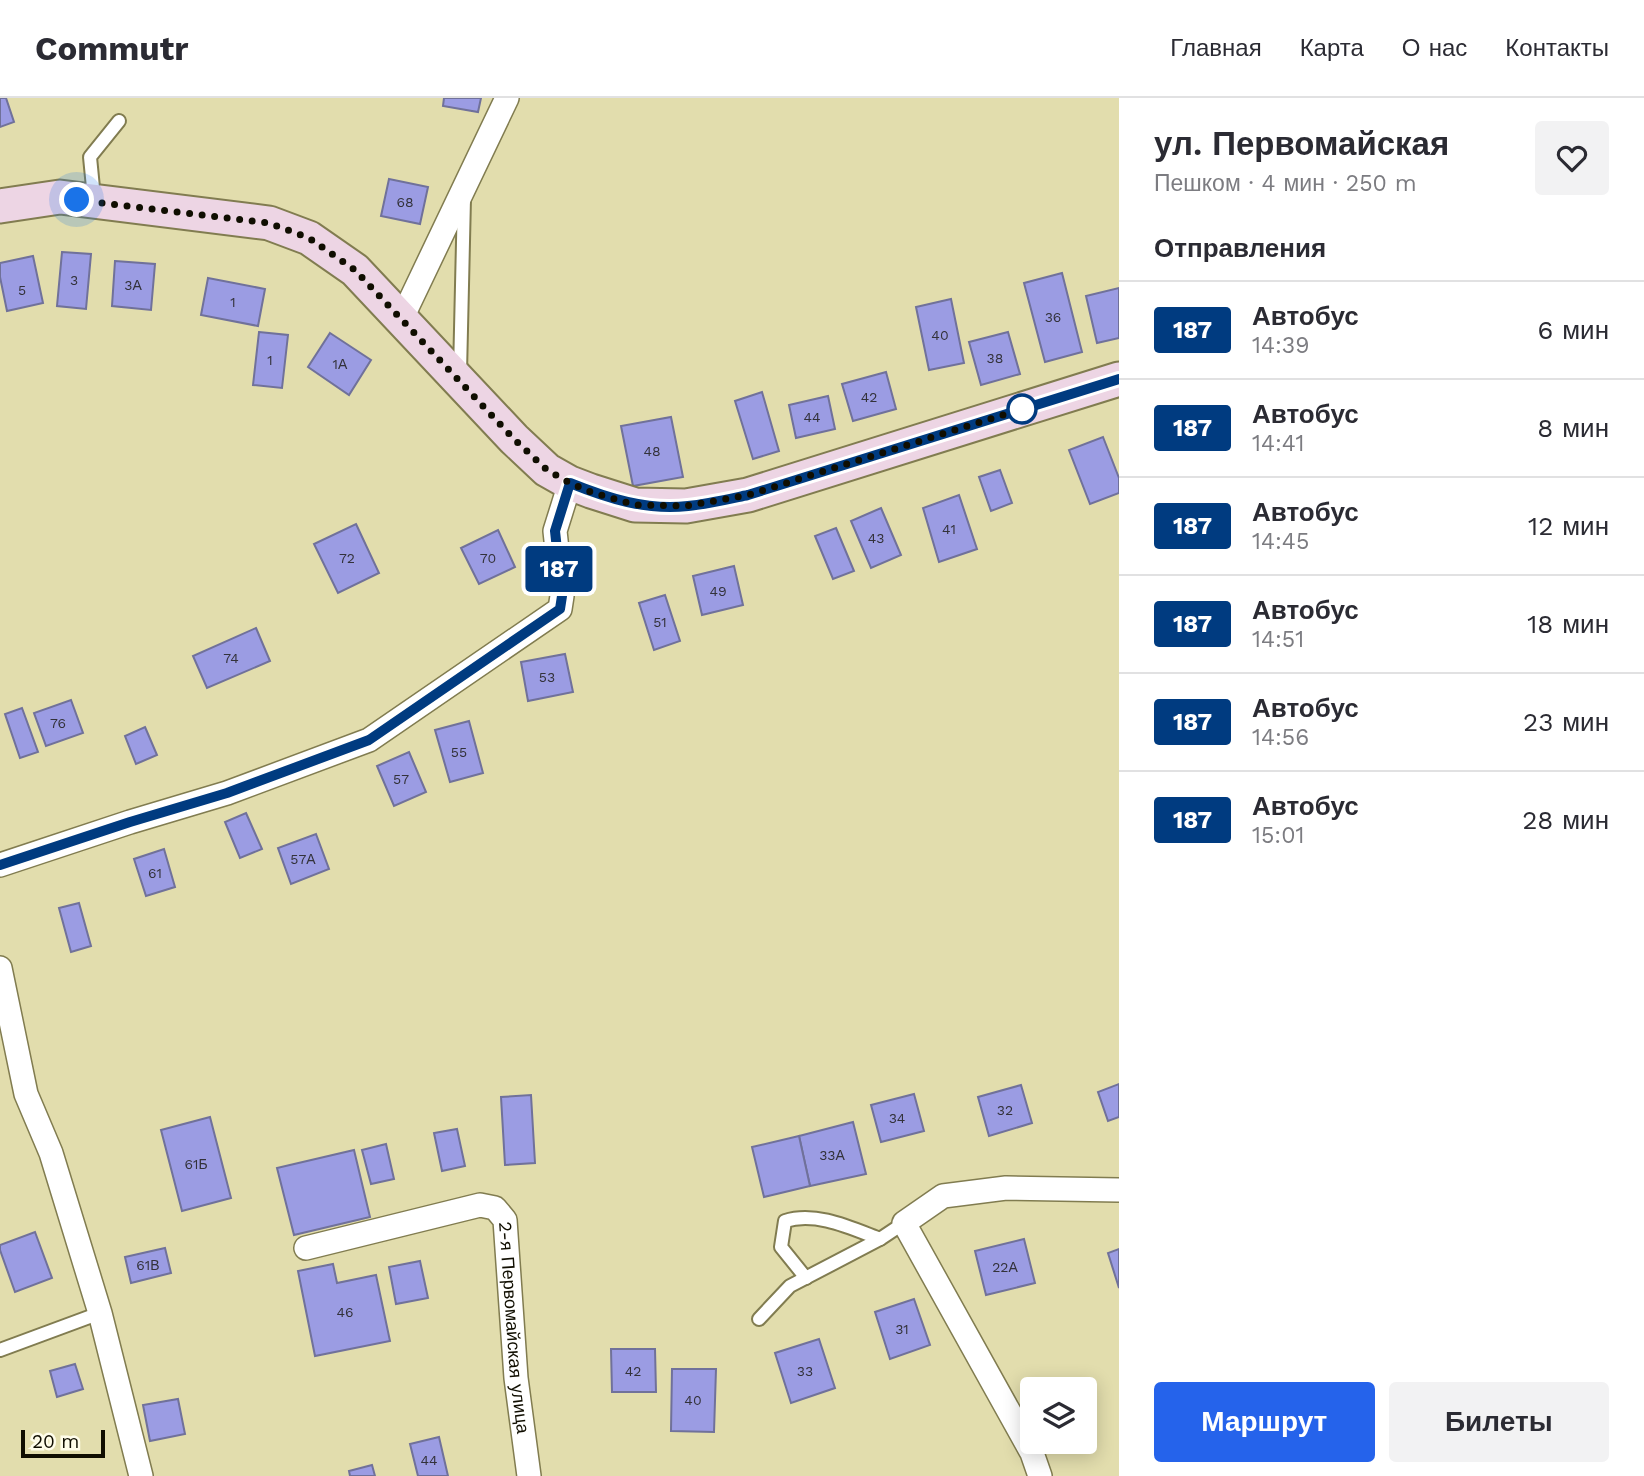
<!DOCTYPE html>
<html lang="ru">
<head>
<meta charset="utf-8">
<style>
	:root { --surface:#fff; --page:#f2f2f3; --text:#2b2b33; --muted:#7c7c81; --line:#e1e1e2; --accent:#2563eb }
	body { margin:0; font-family:"Work Sans",sans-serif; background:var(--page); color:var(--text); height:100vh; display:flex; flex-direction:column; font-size:26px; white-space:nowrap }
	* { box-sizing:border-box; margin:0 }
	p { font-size:23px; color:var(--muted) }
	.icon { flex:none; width:38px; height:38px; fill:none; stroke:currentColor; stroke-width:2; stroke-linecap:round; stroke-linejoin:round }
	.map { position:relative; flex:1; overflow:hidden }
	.drawer { display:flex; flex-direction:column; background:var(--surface); width:525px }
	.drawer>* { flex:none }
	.badge { padding:0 14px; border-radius:5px; font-size:24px; line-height:46px }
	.fabs { position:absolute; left:1020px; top:1279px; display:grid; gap:14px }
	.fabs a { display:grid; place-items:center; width:77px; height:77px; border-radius:7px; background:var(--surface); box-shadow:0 4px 18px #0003; font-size:35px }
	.scale { position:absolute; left:21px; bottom:18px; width:84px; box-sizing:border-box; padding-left:7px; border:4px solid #100e01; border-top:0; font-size:19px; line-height:24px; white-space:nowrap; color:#100e01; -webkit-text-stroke:5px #fffdea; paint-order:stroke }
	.you { position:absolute; width:35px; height:35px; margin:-18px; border:5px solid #fff; border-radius:50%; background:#1a73e8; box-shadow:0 0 0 10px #1a73e833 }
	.map>.badge { position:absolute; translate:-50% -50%; box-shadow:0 0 0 4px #fff }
	h2 { padding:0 35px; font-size:26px; line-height:63px }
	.round { display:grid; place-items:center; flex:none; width:74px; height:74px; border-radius:7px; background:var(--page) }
	.overview { display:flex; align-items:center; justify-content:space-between; height:119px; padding:0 35px }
	h1 { font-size:33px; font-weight:600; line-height:52px }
	.button { display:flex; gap:14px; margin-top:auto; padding:14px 35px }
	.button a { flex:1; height:80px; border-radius:7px; background:var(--accent); color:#fff; font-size:28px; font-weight:600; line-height:80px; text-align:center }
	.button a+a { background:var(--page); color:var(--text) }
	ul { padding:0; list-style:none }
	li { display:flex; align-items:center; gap:21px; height:98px; padding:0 35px; border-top:2px solid var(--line) }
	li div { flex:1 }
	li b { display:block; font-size:26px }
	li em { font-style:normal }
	li .badge { min-width:77px; font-weight:700; text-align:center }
	header { display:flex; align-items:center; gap:42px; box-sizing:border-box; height:98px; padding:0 35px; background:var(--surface); border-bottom:2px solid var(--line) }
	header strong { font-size:33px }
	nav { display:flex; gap:38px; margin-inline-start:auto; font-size:24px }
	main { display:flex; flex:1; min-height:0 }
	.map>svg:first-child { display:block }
</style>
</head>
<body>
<header>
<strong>Commutr</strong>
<nav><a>Главная</a><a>Карта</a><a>О нас</a><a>Контакты</a></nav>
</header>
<main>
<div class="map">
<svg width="1119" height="1378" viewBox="0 0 1119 1378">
	<rect width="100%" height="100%" fill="#e2ddad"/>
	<!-- building -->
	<g fill="#9b9ce3" stroke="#70719a" stroke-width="2">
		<polygon points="0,0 6,0 14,24 0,29"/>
		<polygon points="444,0 481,0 478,14 443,8"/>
		<polygon points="389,81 428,89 420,126 381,118"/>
		<polygon points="62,154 91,156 86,211 57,208"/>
		<polygon points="33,158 43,205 7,213 0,179 0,165"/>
		<polygon points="115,163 155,166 151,212 112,208"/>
		<polygon points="1062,175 1082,254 1045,264 1024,185"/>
		<polygon points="208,180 265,191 258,228 201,217"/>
		<polygon points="1119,190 1119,240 1097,245 1086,198"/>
		<polygon points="951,201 964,265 929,272 916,209"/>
		<polygon points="259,234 288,237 282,290 253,287"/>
		<polygon points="1008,234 1020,276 981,287 969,244"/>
		<polygon points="330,235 371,262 349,297 308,269"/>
		<polygon points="886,274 896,311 853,323 842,286"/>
		<polygon points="762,294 779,353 753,361 735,303"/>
		<polygon points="828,298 835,331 796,340 789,307"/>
		<polygon points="671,319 683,379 633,388 621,328"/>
		<polygon points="1103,339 1119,380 1119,395 1090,406 1069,352"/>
		<polygon points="1000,372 1012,405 991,413 979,379"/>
		<polygon points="959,397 977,451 939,464 923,410"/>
		<polygon points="881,410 901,457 871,470 851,423"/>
		<polygon points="356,426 379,475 338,495 314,446"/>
		<polygon points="836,430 854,473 833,481 815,438"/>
		<polygon points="498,432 515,469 479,486 461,450"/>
		<polygon points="734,468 743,507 702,517 693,478"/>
		<polygon points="665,497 680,543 654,552 639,505"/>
		<polygon points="256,530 270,563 207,590 193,558"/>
		<polygon points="565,556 573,594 528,603 521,564"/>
		<polygon points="71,602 83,635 46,648 34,615"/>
		<polygon points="22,610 38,654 20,660 5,616"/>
		<polygon points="469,623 483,675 450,684 435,632"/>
		<polygon points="145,629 157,657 136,666 125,638"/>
		<polygon points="409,654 426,694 394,708 377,668"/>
		<polygon points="246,715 262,751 240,760 225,724"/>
		<polygon points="316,736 329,771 291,786 278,750"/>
		<polygon points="164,751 175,789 146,798 134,761"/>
		<polygon points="79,805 91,848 71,854 59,810"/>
		<polygon points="1119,986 1119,1019 1108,1023 1098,994"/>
		<polygon points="1021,987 1032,1025 989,1038 978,999"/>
		<polygon points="914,996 924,1033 881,1044 871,1007"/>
		<polygon points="531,997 535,1065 505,1067 501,999"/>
		<polygon points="210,1019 231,1100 182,1113 161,1032"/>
		<polygon points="853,1024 866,1076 810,1088 799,1038"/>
		<polygon points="457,1031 465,1068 442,1073 434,1035"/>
		<polygon points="799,1038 810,1088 764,1099 752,1049"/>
		<polygon points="386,1046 394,1081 371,1086 362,1052"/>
		<polygon points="354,1052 370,1119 294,1137 277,1070"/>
		<polygon points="35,1134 52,1180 15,1194 0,1152 0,1147"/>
		<polygon points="1024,1141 1035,1185 986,1197 975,1153"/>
		<polygon points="165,1150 171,1175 131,1185 125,1159"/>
		<polygon points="1119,1151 1119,1190 1108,1155"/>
		<polygon points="420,1163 428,1200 396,1206 389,1169"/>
		<polygon points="333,1166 337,1185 376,1177 390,1243 315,1258 298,1173"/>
		<polygon points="914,1201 930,1247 890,1261 875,1214"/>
		<polygon points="819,1241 835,1290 791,1305 775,1255"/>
		<polygon points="611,1251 655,1251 656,1294 612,1294"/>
		<polygon points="75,1266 83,1291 57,1299 50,1273"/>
		<polygon points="672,1271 716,1271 714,1334 671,1333"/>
		<polygon points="178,1301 185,1336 150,1343 143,1307"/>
		<polygon points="439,1339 448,1378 418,1378 410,1346"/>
		<polygon points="372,1367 375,1378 350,1378 349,1373"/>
	</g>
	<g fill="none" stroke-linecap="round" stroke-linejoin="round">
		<defs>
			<g id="lane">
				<polyline points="94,100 90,59 119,23"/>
				<polyline points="460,275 464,100"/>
				<path d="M806 1180 781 1149 785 1123C816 1113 851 1130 880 1141"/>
				<polyline points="759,1221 790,1188 880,1141 904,1125"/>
				<polyline points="0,1252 100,1215"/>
			</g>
			<g id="street">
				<polyline points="401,222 507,0"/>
				<polyline points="0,767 130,724 227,695 369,642 560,511 562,498 555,433 570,385"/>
				<polyline points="0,870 26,996 51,1055 100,1215 141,1378"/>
				<path id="s1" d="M306 1150 480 1107 495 1110 505 1122 516 1280 529 1378"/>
				<polyline points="1040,1378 1032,1355 904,1125 943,1098 1006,1090 1119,1092"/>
			</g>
			<polyline id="secondary" points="0,108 60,99 269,125 309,140 355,172 514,341 547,372 570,385 591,393 635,407 686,408 748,397 1119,281"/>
		</defs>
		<!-- lane casing -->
		<use href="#lane" stroke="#817c50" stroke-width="16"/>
		<!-- street casing -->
		<use href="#street" stroke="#817c50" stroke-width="26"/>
		<!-- secondary casing -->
		<use href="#secondary" stroke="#817c50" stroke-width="37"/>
		<!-- lane -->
		<use href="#lane" stroke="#fff" stroke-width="12"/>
		<!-- street -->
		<use href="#street" stroke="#fff" stroke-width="23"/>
		<!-- secondary -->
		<use href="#secondary" stroke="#edd5e4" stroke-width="33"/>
	</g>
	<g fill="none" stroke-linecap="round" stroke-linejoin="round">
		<defs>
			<path id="line" d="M0 767 130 724 227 695 369 642 560 511 562 498 555 433 570 385C607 400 647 413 688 408 708 406 729 401 748 397L1119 281"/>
		</defs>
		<!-- line casing -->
		<use href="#line" stroke="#fff" stroke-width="16"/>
		<!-- line -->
		<use href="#line" stroke="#003b80" stroke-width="10"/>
		<!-- walk -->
		<polyline stroke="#100e01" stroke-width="7" stroke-dasharray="0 12.6" points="77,102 269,125 309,140 355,172 514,341 547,372 570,385 591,394 635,407 686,408 748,397 1022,311"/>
	</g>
	<!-- markers -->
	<circle fill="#fff" stroke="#003b80" stroke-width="3.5" cx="1022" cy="311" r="14"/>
	<g text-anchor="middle" stroke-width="7" stroke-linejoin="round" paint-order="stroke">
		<!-- number labels -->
		<g font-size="14" fill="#33323a">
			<text x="405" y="109">68</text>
			<text x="74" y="187">3</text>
			<text x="133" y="192">3А</text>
			<text x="22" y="197">5</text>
			<text x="233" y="209">1</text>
			<text x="1053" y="224">36</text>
			<text x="940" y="242">40</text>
			<text x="995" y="265">38</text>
			<text x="270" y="267">1</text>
			<text x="340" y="271">1А</text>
			<text x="869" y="304">42</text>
			<text x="812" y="324">44</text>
			<text x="652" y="358">48</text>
			<text x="949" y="436">41</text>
			<text x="876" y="445">43</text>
			<text x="347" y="465">72</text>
			<text x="488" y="465">70</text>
			<text x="718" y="498">49</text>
			<text x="660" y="529">51</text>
			<text x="231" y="565">74</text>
			<text x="547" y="584">53</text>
			<text x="58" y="630">76</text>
			<text x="459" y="659">55</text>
			<text x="401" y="686">57</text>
			<text x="303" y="766">57А</text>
			<text x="155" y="780">61</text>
			<text x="1005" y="1017">32</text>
			<text x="897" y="1025">34</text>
			<text x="832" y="1062">33А</text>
			<text x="196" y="1071">61Б</text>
			<text x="148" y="1172">61В</text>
			<text x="1005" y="1174">22А</text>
			<text x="345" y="1219">46</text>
			<text x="902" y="1236">31</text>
			<text x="633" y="1278">42</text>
			<text x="805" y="1278">33</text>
			<text x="693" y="1307">40</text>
			<text x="429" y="1367">44</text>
		</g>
		<!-- street labels -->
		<g font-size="18" fill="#100e01" stroke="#fffdea">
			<text dy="6" stroke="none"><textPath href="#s1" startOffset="318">2-я Первомайская улица</textPath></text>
		</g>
	</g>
</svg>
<div class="fabs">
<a><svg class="icon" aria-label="layers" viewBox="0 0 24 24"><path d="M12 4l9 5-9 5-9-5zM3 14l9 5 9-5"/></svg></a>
</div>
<div class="scale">20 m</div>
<div class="you" style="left:77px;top:102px"></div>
<b class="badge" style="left:559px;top:471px;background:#003b80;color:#fff">187</b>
</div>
<section class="drawer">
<div class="overview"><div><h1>ул. Первомайская</h1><p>Пешком · 4 мин · 250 m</p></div><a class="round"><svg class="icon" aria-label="heart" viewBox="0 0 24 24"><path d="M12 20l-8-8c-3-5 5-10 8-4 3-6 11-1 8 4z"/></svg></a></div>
<h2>Отправления</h2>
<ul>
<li><span class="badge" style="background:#003b80;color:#fff">187</span><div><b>Автобус</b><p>14:39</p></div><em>6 мин</em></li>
<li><span class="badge" style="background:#003b80;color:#fff">187</span><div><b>Автобус</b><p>14:41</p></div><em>8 мин</em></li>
<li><span class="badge" style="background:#003b80;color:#fff">187</span><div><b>Автобус</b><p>14:45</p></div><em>12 мин</em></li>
<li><span class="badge" style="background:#003b80;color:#fff">187</span><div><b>Автобус</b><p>14:51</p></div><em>18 мин</em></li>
<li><span class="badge" style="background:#003b80;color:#fff">187</span><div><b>Автобус</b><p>14:56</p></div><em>23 мин</em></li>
<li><span class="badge" style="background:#003b80;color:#fff">187</span><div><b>Автобус</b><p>15:01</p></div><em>28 мин</em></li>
</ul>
<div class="button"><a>Маршрут</a><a>Билеты</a></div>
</section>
</main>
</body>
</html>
